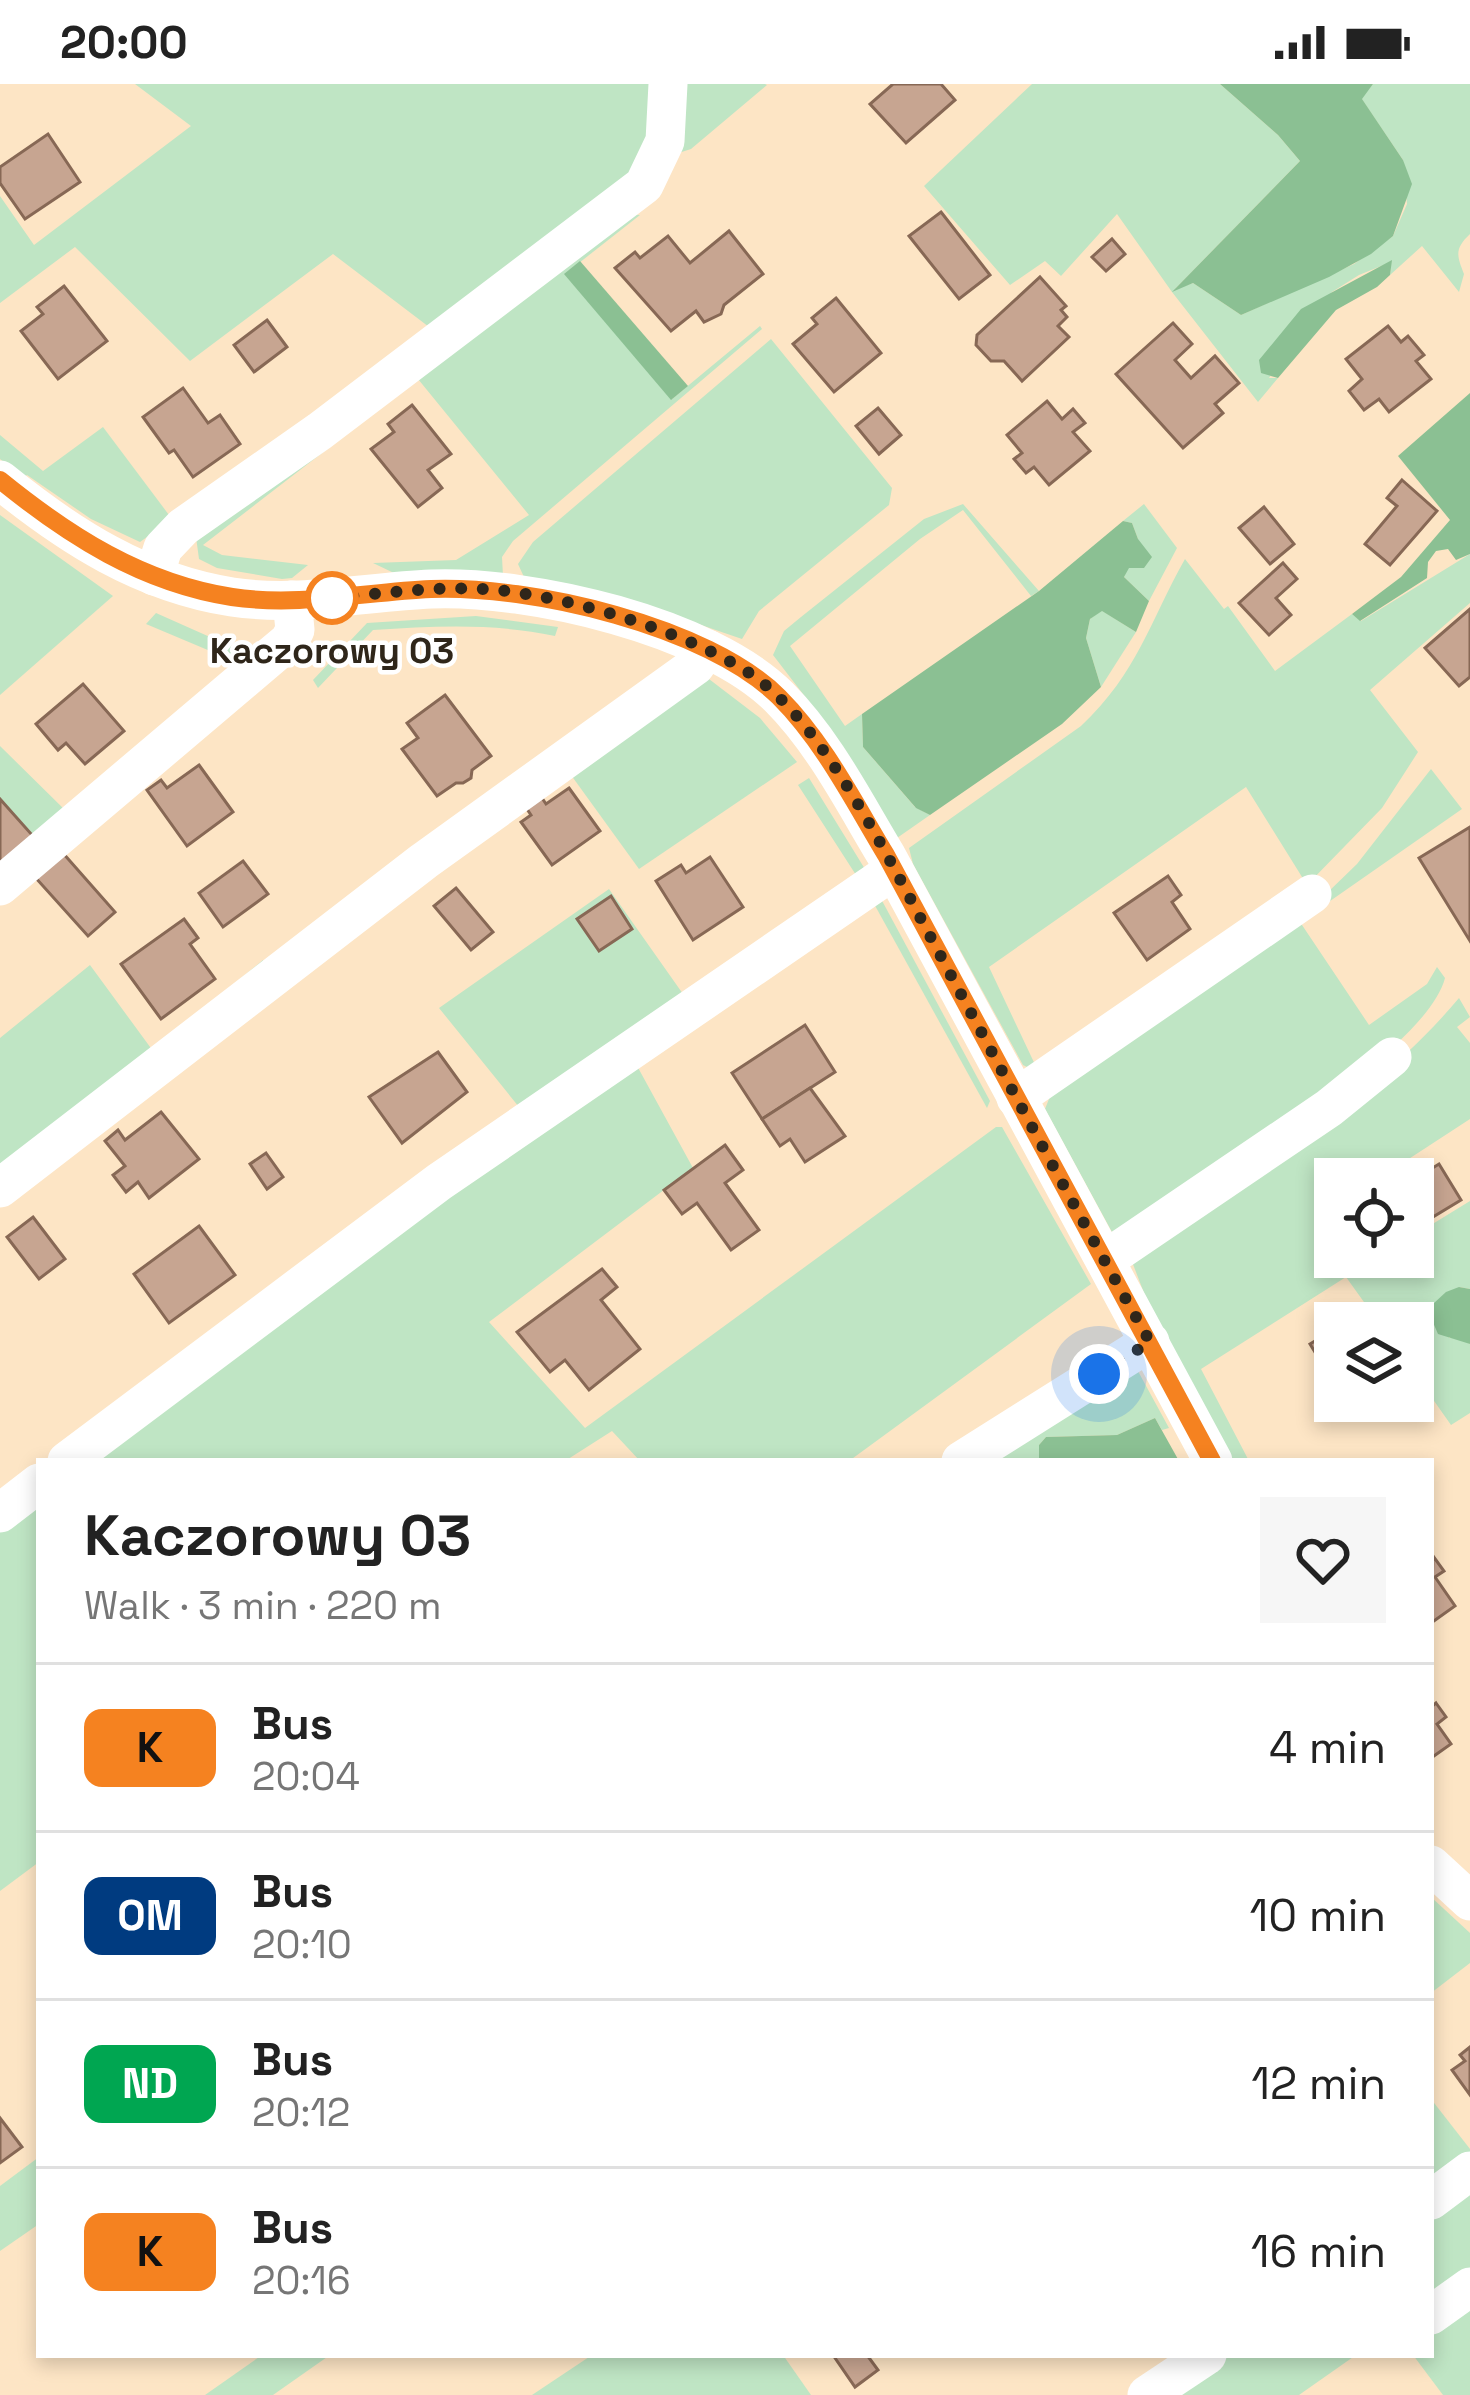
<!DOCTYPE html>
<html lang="en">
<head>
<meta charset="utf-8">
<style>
	:root { --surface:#fff; --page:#f6f6f6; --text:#222; --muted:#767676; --line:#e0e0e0 }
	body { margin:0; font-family:"Space Grotesk",sans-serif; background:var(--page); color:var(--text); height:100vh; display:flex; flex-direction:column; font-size:45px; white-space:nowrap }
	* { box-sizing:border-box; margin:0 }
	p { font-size:39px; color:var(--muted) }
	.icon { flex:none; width:66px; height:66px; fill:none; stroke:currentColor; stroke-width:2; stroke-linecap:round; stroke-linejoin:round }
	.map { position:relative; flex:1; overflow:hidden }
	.sheet { position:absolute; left:36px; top:1374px; width:1398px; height:900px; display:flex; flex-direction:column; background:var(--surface); border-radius:0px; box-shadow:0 6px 18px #0003 }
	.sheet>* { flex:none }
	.badge { padding:0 24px; border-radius:18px; font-size:42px; line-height:78px }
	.buttons { position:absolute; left:1314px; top:1074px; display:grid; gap:24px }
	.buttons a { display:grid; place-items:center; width:120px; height:120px; border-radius:0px; background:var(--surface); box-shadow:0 6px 18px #0003; font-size:60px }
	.you { position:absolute; width:60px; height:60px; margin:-30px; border:9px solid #fff; border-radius:50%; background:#1a73e8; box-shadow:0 0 0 18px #1a73e833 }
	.map>.badge { position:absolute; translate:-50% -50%; box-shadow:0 0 0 6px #fff }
	.round { display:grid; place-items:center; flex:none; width:126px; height:126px; border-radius:0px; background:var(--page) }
	.overview { display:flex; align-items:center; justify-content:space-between; height:204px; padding:0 48px }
	h1 { font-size:57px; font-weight:700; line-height:90px }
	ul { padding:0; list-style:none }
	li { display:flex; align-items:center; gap:36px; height:168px; padding:0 48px; border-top:3px solid var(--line) }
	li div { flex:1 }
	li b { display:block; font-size:45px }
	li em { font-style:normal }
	li .badge { min-width:132px; font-weight:700; text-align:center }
	.status { display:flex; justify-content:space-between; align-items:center; height:84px; padding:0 60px; background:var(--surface); direction:ltr }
	.status svg { height:33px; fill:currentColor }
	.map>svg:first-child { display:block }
</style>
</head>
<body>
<div class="status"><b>20:00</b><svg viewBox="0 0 49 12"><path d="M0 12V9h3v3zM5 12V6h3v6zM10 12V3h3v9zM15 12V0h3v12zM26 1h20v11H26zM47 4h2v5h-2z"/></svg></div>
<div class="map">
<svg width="1470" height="2311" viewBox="0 0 1470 2311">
	<rect width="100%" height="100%" fill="#fde5c5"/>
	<!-- green -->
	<g fill="#bfe5c4">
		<polygon points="135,0 660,0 645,80 437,249 333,170 190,277 75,163 0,219 0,112 34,161 191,42"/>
		<polygon points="676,0 765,0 767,1 691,65 666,73"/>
		<path d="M1032 0H1220L1278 51 1300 77 1175 205 1193 199 1241 231 1354 180 1393 152 1407 120 1403 76 1361 14 1373 0H1470V150C1454 165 1457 172 1464 190L1459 208 1422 162 1390 191 1391 178 1359 191 1332 208 1269 294H1278L1258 318 1172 208 1117 130 1061 192 1045 177 1010 201 924 102Z"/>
		<polygon points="628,130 640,131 565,190 672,315 760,242 762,245 513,457 502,473 503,492 396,490 373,479 456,476 529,431 418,295 203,461 222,471 308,481 292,494 282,495 217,484 199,475 196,453"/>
		<polygon points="771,255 892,404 889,421 759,527 742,555 631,517 524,493 518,480 533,458"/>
		<polygon points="103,343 172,435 140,458 91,435 27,391 23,394 0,375 0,351 43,387"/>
		<polygon points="963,420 1039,507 1031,512 963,426 920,455 790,562 845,642 862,630 863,663 915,723 930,731 897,754 813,623 773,571 784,547 801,533 924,435"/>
		<polygon points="1144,420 1177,464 1149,517 1124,493 1138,455 1132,439 1123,437"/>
		<polygon points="0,431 113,512 0,611"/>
		<path d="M1470 470V519L1370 606 1418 668 1382 724 1307 801 1246 703 989 883 1039 989 1023 981 913 780 909 764 1081 642C1138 588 1149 539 1185 475L1224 525 1228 522 1275 587 1352 530 1361 537Z"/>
		<polygon points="1101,526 1136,548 1101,603 1086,554 1090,535"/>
		<polygon points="156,529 257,574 0,794 0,662 67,728 241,580 146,540"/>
		<path d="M476 532 558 543 555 552C493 539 436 542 373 546L318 604 313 596 367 539Z"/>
		<polygon points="705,592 760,634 797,678 639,785 571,691"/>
		<path d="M1431 685 1462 725 1300 838 1369 941 1427 900 1437 883 1445 894C1424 974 1188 1104 1113 1150L1045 1025 1051 1010 1326 810 1357 780Z"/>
		<polygon points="809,694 868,790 519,1023 439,924 609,805 683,910 856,791 798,701"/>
		<polygon points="880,813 990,1017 987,1024 873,818"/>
		<polygon points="263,876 263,889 0,1093 0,954 90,881 153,967"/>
		<path d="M1459 914 1470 933 1457 943 1470 959V1035L1378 1095H1335V1173H1413V1152L1470 1117V1205L1459 1203 1449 1254 1459 1253 1470 1260V1329L1451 1341 1413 1287V1239H1379L1346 1193 1201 1285 1249 1377H1231L1144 1209 1131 1175C1239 1097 1374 1016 1459 914Z"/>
		<polygon points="636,980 693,1084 489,1238 585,1344 996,1043 1002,1043 1091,1200 849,1377 640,1377 612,1347 565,1377 78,1377"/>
		<polygon points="1133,1278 1169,1344 1162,1346 1155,1334 1117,1351 1046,1353 1039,1361 1039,1377 974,1377"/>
		<polygon points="39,1407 39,1778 0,1807 0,1437"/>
		<polygon points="1431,1813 1470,1849 1470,1879 1431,1909"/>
		<polygon points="1431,2015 1470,2065 1470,2077 1431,2106"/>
		<polygon points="39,2073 39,2140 0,2167 0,2102"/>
		<polygon points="1470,2098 1470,2191 1431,2218 1431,2126"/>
		<polygon points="1470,2216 1470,2311 1443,2311 1413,2271 1431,2271 1431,2244"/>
		<polygon points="262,2271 330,2271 273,2311 205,2311"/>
		<polygon points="592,2271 783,2271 811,2311 532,2311"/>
		<polygon points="1221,2271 1356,2271 1299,2311 1161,2311"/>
	</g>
	<!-- forest -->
	<g fill="#8bc093">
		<polygon points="1220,0 1373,0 1362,15 1403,76 1412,100 1393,152 1371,170 1329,193 1241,231 1193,199 1172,208 1300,77 1278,51"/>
		<polygon points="1392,176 1390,191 1377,203 1336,226 1278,294 1261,289 1259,276 1301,225"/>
		<polygon points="580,177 688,302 671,316 564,190"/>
		<polygon points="1470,309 1470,470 1456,476 1448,465 1436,467 1428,478 1427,494 1360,537 1352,530 1401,493 1450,436 1398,372"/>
		<polygon points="1123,437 1132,439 1138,455 1152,473 1144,484 1129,484 1124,493 1149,517 1136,548 1102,527 1090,535 1086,554 1101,603 1062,640 930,731 916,724 863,663 862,630 1039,507"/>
		<polygon points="1459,1203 1470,1205 1470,1260 1438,1250 1432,1236 1433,1220 1446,1208"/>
		<polygon points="1155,1334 1179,1377 1039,1377 1039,1361 1046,1353 1117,1351"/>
	</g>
	<!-- building -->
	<g fill="#c7a591" stroke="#876855" stroke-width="3">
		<polygon points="893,0 941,0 955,16 906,59 870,20"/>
		<polygon points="48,50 80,98 25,135 0,99 0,83"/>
		<polygon points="941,128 990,191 959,215 909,152"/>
		<polygon points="729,147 763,190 724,221 721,230 704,238 696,227 671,247 615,184 635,168 640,174 668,152 690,179"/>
		<polygon points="1112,155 1125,170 1106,187 1092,173"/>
		<polygon points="1040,193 1066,222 1061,226 1067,233 1058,242 1069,253 1022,297 1004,277 991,277 976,261 977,251"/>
		<polygon points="64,202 107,257 58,295 21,247 43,230 37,223"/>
		<polygon points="836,214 881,269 834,308 793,260 817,240 812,234"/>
		<polygon points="267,236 287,263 254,288 234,261"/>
		<polygon points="1173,239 1192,260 1175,276 1191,294 1215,272 1239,299 1215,320 1223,329 1183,364 1116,290"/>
		<polygon points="1388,242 1401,258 1408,252 1424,271 1416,277 1431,295 1389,328 1379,315 1364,326 1349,307 1362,295 1346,275"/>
		<polygon points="183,304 208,339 220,331 240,360 193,393 174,366 169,369 143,333"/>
		<polygon points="1047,317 1062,335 1073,325 1085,339 1073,348 1090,367 1049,401 1034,383 1026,389 1014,375 1022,369 1007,351"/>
		<polygon points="412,321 451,370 428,386 442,404 418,423 371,365 394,348 388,340"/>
		<polygon points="878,324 901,351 879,370 856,342"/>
		<polygon points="1402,396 1437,427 1390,481 1365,460 1397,422 1387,414"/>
		<polygon points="1264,423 1294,460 1270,480 1239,444"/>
		<polygon points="1283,479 1297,495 1276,514 1291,531 1269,551 1239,519"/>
		<polygon points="1470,525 1470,593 1459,602 1425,564"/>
		<polygon points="83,600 124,647 85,680 66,659 58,666 36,640"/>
		<polygon points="445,611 491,672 472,686 471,694 463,699 456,699 437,712 402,665 418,654 407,639"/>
		<polygon points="199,681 233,728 187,762 147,706 161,696 167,704"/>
		<polygon points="569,704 600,747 552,781 521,738 531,731 525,722 540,711 546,720"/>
		<polygon points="0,715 33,752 0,781"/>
		<polygon points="1470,743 1470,857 1419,774"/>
		<polygon points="62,768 115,828 88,852 34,792"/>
		<polygon points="710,773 743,823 693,856 656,797 681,781 686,789"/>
		<polygon points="243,777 268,810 223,843 199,809"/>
		<polygon points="1168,792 1181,811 1172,818 1190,845 1147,876 1114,829"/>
		<polygon points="456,804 493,848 471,866 434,822"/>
		<polygon points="611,812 632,845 599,867 577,835"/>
		<polygon points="184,835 198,854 190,860 215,895 161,935 121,880"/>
		<polygon points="805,941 835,988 762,1035 732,989"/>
		<polygon points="438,968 467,1008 402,1059 369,1013"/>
		<polygon points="810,1004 845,1052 805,1078 790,1055 780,1062 762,1035"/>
		<polygon points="161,1028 199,1075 149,1114 138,1098 126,1108 113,1091 125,1082 105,1057 118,1046 125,1056"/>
		<polygon points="725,1061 743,1086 725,1099 759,1146 731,1166 697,1119 682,1130 664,1106"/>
		<polygon points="266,1069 283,1093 267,1105 250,1080"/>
		<polygon points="1439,1080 1461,1116 1413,1145 1413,1096"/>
		<polygon points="33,1133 65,1175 39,1195 7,1153"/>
		<polygon points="199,1142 235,1191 169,1239 134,1190"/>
		<polygon points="602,1185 617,1203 601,1216 640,1265 589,1306 565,1276 550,1288 517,1248"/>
		<polygon points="1335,1245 1335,1301 1310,1260"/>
		<polygon points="1433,1472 1444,1487 1435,1493 1455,1522 1431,1539"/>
		<polygon points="1436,1619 1446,1633 1437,1640 1451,1660 1431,1674 1431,1623"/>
		<polygon points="1470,1963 1470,2011 1452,1986 1465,1977 1460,1971"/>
		<polygon points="0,2034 22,2063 0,2079"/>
		<polygon points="833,2271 867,2271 878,2286 855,2303"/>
	</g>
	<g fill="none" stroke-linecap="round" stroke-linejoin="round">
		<!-- minor -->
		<g stroke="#fff" stroke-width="39">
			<path d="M0 396C69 452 142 499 232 513 298 523 365 508 431 505 530 501 708 542 779 613 824 658 854 718 886 771L1213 1377"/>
			<polyline points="154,492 163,464 183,443 320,347 644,101 665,57 668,0"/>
			<polyline points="0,802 289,557 295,546 292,516"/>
			<polyline points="1016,1014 1312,810"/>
			<polyline points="0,1104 424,777 695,582 707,565"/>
			<polyline points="1105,1176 1329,1024 1392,973"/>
			<polyline points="67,1377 439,1098 894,786"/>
			<polyline points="961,1377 1150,1258"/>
			<polyline points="0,1429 39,1399"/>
			<polyline points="1431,1781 1470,1817"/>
			<polyline points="1431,2116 1470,2087"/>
			<polyline points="1431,2231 1470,2203"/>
			<polyline points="1147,2311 1207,2271"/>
		</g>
	</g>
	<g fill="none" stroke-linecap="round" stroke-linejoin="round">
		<defs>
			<path id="line" d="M0 396C69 452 142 499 232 513 298 523 365 508 431 505 530 501 708 542 779 613 824 658 854 718 886 771L1212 1377"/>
		</defs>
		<!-- line casing -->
		<use href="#line" stroke="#fff" stroke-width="27"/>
		<!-- line -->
		<use href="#line" stroke="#f58220" stroke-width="18"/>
		<!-- walk -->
		<path stroke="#2f261a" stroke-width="12" stroke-dasharray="0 21.6" d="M332 514C391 509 453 499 513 508 586 518 700 552 759 596 830 649 895 788 938 867 1008 998 1077 1129 1150 1258L1099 1290"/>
	</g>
	<!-- markers -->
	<circle fill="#fff" stroke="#f58220" stroke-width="6" cx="332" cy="514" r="24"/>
	<g text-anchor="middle" stroke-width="9" stroke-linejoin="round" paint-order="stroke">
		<!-- stop labels -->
		<g font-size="36" font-weight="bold" fill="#2f261a" stroke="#fff">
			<text x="332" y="579">Kaczorowy 03</text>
		</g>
	</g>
</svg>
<div class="buttons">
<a><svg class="icon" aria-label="locate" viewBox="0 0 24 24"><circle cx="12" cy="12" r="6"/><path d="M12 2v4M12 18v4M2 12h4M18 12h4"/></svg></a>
<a><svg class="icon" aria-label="layers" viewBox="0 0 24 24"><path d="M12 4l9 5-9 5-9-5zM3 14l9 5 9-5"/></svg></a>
</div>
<div class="you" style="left:1099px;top:1290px"></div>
<section class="sheet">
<div class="overview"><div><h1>Kaczorowy 03</h1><p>Walk · 3 min · 220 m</p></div><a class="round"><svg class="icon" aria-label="heart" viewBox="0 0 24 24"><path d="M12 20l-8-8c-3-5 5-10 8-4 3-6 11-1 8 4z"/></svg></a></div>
<ul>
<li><span class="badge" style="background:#f58220;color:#111">K</span><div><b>Bus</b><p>20:04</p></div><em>4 min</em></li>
<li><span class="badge" style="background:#003b80;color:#fff">OM</span><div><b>Bus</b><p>20:10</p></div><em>10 min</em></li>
<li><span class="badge" style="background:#00a651;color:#fff">ND</span><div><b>Bus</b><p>20:12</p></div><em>12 min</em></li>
<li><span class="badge" style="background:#f58220;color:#111">K</span><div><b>Bus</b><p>20:16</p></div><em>16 min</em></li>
</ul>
</section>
</div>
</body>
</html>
